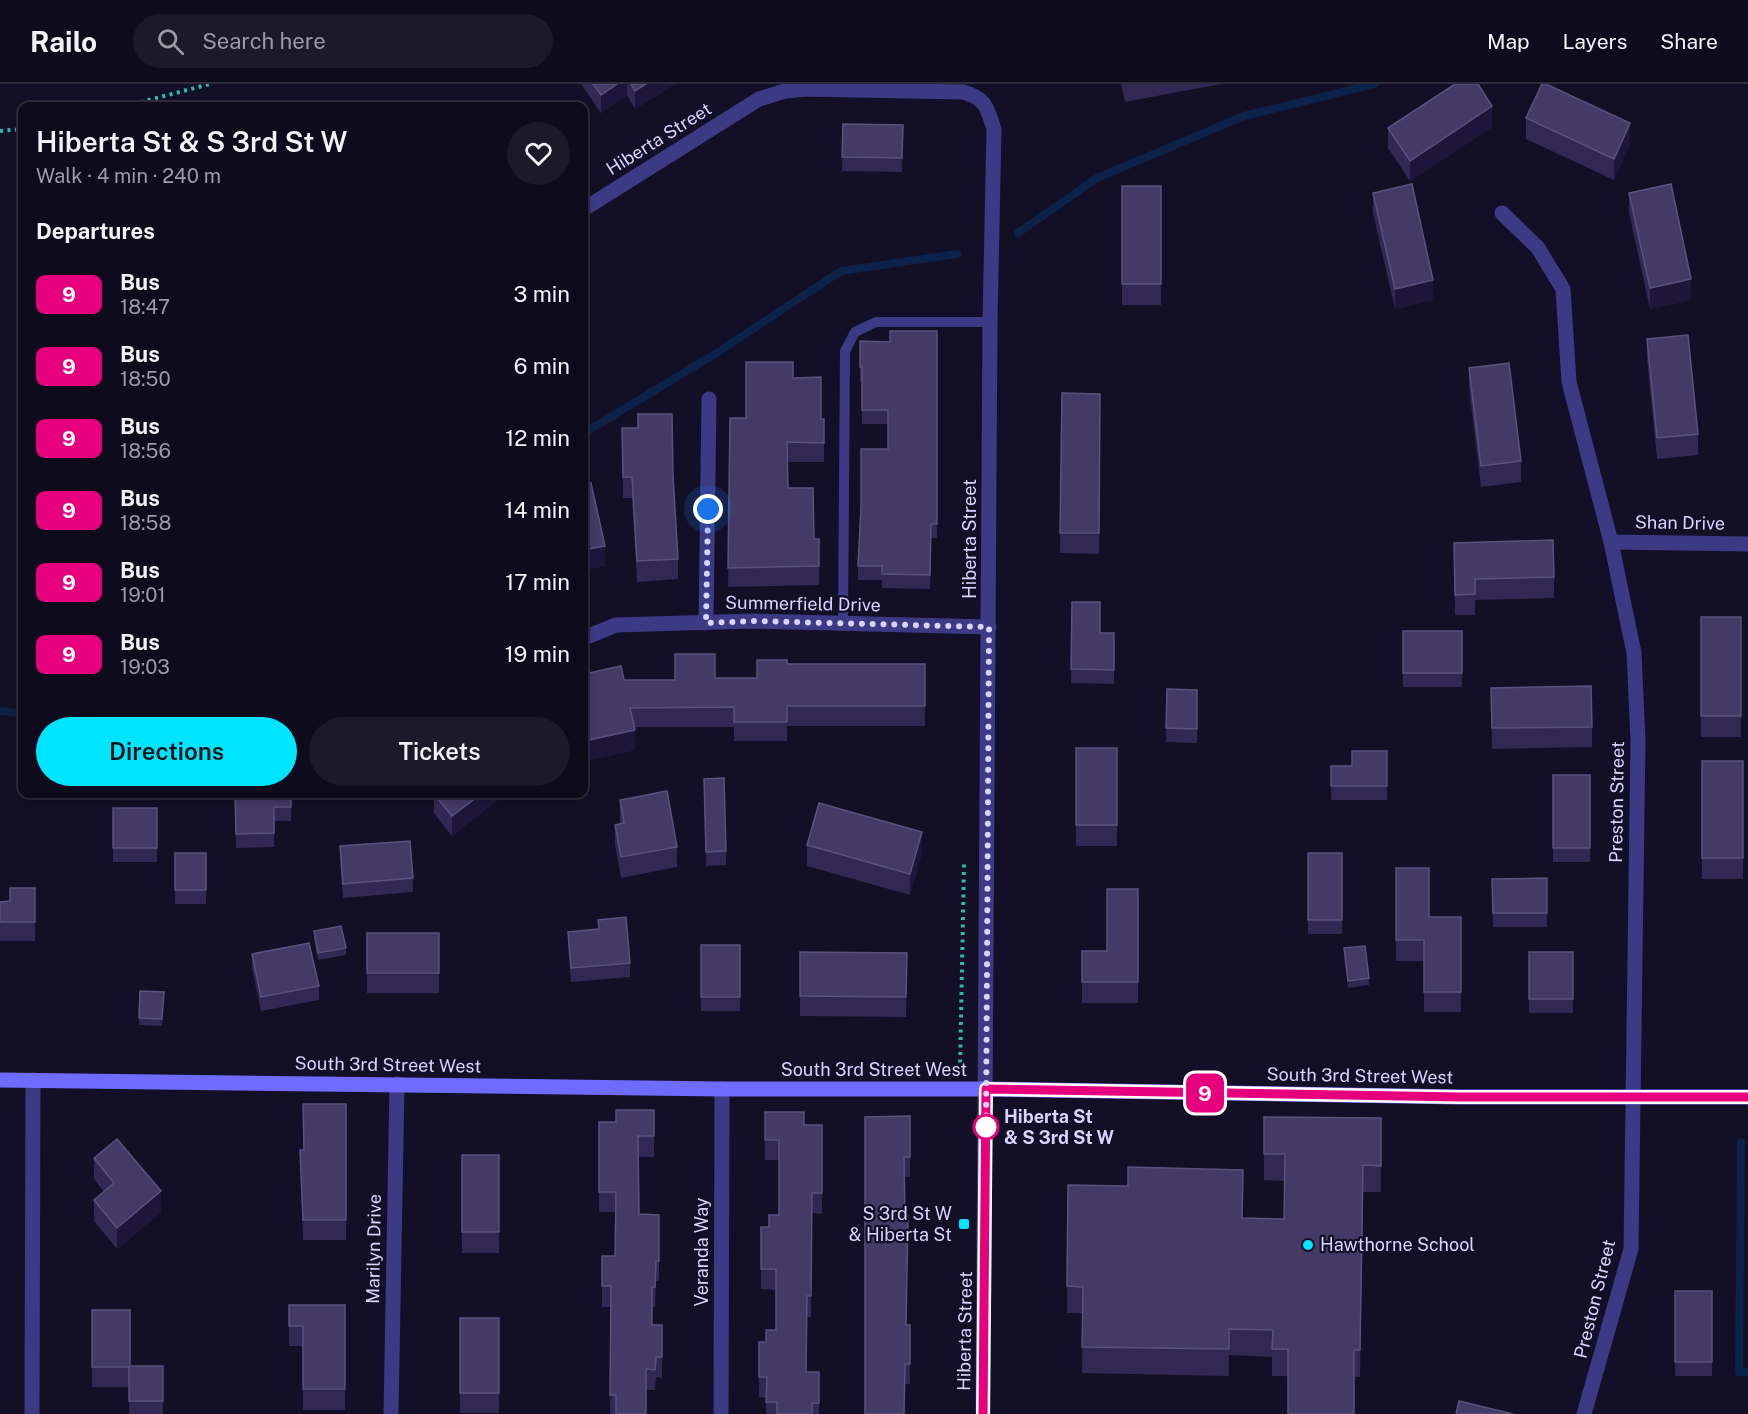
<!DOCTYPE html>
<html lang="en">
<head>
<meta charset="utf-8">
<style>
	:root { --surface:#0e0b1c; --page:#1c1929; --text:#f1f3f6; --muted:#9b9ba3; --line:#2e2b3b; --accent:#00e5ff }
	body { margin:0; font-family:"Public Sans",sans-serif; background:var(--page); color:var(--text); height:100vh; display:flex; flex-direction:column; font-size:22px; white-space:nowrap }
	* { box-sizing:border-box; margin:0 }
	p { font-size:20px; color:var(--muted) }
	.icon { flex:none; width:33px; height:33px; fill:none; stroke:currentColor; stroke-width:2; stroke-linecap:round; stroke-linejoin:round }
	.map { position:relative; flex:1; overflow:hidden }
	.drawer { position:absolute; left:18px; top:18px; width:570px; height:696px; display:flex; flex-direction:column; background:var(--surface); border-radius:12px; box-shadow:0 3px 9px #0003,0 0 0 2px var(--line) }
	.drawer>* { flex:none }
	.badge { padding:0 12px; border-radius:9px; font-size:21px; line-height:39px }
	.you { position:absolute; width:30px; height:30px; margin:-15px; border:4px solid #fff; border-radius:50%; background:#1a73e8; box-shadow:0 0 0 9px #1a73e833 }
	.map>.badge { position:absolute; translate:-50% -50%; box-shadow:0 0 0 3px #fff }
	h2 { padding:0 18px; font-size:22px; line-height:54px }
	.round { display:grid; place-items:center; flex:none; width:63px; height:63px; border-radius:32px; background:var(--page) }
	.summary { display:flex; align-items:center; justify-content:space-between; height:102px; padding:0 18px }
	h1 { font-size:28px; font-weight:600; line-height:45px }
	.primary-button { display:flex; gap:12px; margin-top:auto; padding:12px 18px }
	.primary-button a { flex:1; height:69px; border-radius:36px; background:var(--accent); color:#111; font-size:24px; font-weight:600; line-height:69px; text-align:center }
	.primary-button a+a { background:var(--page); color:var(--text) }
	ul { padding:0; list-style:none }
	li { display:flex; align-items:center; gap:18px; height:72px; padding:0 18px }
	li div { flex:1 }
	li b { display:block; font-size:22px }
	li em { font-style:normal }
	li .badge { min-width:66px; font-weight:700; text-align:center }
	header { display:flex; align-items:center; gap:36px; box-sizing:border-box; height:84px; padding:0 30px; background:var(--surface); border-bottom:2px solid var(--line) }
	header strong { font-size:28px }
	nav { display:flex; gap:33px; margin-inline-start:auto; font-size:21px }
	.search { width:420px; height:54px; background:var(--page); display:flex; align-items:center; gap:15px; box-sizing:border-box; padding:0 21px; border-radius:33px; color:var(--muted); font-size:22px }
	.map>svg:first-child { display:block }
</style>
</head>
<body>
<header>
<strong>Railo</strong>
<div class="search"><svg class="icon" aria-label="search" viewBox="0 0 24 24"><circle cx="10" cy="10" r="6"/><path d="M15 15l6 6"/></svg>Search here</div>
<nav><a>Map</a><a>Layers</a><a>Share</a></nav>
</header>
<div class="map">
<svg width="1748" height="1330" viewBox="0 0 1748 1330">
	<rect width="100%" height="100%" fill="#130f26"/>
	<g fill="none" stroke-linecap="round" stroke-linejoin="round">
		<!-- stream -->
		<g stroke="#0c2248" stroke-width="8">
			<polyline points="1018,149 1097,94 1244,32 1374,0"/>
			<polyline points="584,349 715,270 841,187 957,170"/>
			<polyline points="0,627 17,629 22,627"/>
			<polyline points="1741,1058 1739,1288 1748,1288"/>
		</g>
		<!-- path -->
		<g stroke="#2fb8b0" stroke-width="4" stroke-dasharray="3 4.5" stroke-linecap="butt">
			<polyline points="126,22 210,0"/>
			<polyline points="0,47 22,45"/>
			<polyline points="960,986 964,780"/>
		</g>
		<!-- lane -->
		<polyline stroke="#3d3a85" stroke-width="10" points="843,539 845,267 855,248 876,238 990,238"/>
		<!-- street -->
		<g stroke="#3d3a85" stroke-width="15">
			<path d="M584 125 759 15 785 7 806 5 963 8C986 14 987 24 994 45L990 238 983 1330"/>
			<polyline points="1502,129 1538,164 1563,205 1569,298 1611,458 1634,569 1638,656 1631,1165 1584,1330"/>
			<polyline points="1611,458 1748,460"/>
			<polyline points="706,539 709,315"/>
			<polyline points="584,554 616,541 753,537 989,543"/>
			<polyline points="32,1330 33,996"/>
			<polyline points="391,1330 397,1000"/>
			<polyline points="721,1330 722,1005"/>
		</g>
		<!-- secondary -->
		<polyline stroke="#6f6bff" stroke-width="15" points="0,996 722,1005 986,1005 1460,1013 1748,1013"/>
	</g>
	<!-- wall -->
	<g fill="#312854">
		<polygon points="581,0 675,0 635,25 627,11 601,29"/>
		<polygon points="1121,0 1221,0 1125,18"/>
		<polygon points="1526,34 1630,60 1614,96 1526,55"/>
		<polygon points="843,40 903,41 902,88 842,87"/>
		<polygon points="1492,43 1410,97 1388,64 1388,44"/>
		<rect x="1122" y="102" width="39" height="119"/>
		<polygon points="1373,109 1433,216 1395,225 1373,129"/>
		<polygon points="1629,109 1691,216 1650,225 1629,129"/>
		<polygon points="937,247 937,454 931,454 930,505 882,504 882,496 858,496 858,482 888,365 888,340 862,340 862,297 860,297 860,257 890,258"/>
		<polygon points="1647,255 1698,350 1698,371 1657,375 1647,275"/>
		<polygon points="1469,284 1521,377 1521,398 1481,403 1469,304"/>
		<polygon points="793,294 821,335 824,335 824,378 788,378 788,404 814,455 819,455 819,501 728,503 730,334 746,334"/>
		<polygon points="1062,309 1100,310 1099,470 1060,469"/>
		<polygon points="622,344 673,392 678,475 678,495 637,498 632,414 623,414"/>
		<polygon points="1454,459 1554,493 1554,514 1475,516 1475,531 1455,531"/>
		<polygon points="1072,518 1100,549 1114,549 1114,600 1071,599"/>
		<rect x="1701" y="533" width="40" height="120"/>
		<rect x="1403" y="547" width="59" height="56"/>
		<polygon points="787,580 925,580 925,642 787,642 787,657 734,657 734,643 634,643 635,666 584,677 584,590 624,596 675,596 715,594 757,594"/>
		<polygon points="1491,604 1592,643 1592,663 1492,665"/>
		<polygon points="1167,605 1197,606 1197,659 1166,658"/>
		<rect x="1076" y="664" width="41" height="98"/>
		<polygon points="1387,667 1387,716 1331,716 1331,682 1352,682"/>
		<rect x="1702" y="677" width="41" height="118"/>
		<rect x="1553" y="691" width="37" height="87"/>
		<polygon points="704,695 726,767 726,781 706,782"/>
		<polygon points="235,710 291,710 291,737 274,737 274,763 236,764"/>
		<polygon points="434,710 505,710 452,752 434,729"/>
		<polygon points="620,716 677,763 677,783 621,794 615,761 615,741 620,740"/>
		<rect x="113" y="724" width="44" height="54"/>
		<polygon points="807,761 922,768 910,811 807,782"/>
		<polygon points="340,762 413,794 413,808 343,814 340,776"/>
		<rect x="175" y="769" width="31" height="51"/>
		<rect x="1308" y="769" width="34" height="81"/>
		<polygon points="1396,784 1429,833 1461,833 1461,928 1424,928 1424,877 1396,877"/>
		<polygon points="1547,794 1547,843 1493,843 1492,795"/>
		<polygon points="35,804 35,857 0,857 0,818 10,817"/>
		<polygon points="1138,805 1138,919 1082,919 1082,867 1107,867"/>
		<polygon points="598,836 630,879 630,893 571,898 568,862 568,848 598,845"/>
		<polygon points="314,847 346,864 346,871 318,876 314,854"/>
		<rect x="367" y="849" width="72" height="60"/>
		<rect x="701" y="861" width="39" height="66"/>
		<polygon points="1344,864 1369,894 1369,901 1348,904"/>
		<polygon points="800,868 907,869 906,933 800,932"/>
		<rect x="1529" y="868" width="44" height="61"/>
		<polygon points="252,870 319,902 319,916 261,927 252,884"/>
		<polygon points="140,907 164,908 162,942 139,941"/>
		<polygon points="346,1020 346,1156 303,1156 300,1066 304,1066"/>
		<polygon points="654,1026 654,1073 639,1073 639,1130 659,1131 659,1197 656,1197 655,1223 652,1223 652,1241 662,1241 662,1294 656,1293 655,1306 646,1306 646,1330 610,1330 611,1223 602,1223 602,1172 615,1172 616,1128 599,1128 599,1038 616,1038"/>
		<polygon points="765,1028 804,1041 822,1041 822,1130 812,1129 811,1233 807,1233 806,1288 819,1288 819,1330 766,1330 766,1314 759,1313 759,1258 766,1258 776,1246 776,1206 761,1205 761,1143 769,1143 779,1131 779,1076 765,1076"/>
		<polygon points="910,1032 910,1093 904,1093 906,1241 910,1241 910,1300 905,1300 865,1033"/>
		<polygon points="1264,1033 1381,1034 1381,1108 1363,1108 1360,1293 1272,1292 1272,1273 1229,1271 1229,1292 1082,1289 1083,1229 1067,1229 1068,1101 1243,1134 1284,1135 1285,1097 1264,1096"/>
		<rect x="462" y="1071" width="37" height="98"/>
		<polygon points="94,1074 161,1128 117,1165 94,1137 94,1116 104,1108 94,1095"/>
		<rect x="1675" y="1207" width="37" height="85"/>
		<polygon points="289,1221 345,1221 345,1326 303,1326 303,1262 289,1262"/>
		<polygon points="92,1226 130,1282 163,1282 163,1330 129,1330 129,1303 92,1303"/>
		<rect x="460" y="1234" width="39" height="95"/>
	</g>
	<!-- shaded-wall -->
	<g fill="#1d163a">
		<polygon points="617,0 627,0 627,11 601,29 601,11"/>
		<polygon points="646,0 675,0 635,25 635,7"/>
		<polygon points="1492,22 1492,43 1410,97 1410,77"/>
		<polygon points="1630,39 1630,60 1614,96 1614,75"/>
		<polygon points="1691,195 1691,216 1650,225 1650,204"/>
		<polygon points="1433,196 1433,216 1395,225 1395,205"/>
		<polygon points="605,462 605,482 584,487 584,466"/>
		<polygon points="635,646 635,666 584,677 584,657"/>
		<polygon points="481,710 505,710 452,752 452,732"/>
		<polygon points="922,748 922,768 910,811 910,790"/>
		<polygon points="161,1107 161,1128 117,1165 117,1144"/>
	</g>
	<!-- building -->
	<g fill="#433a66" stroke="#5a527e" stroke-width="1.5">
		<polygon points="593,0 617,0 601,11"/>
		<polygon points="631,0 646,0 635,7"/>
		<polygon points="1455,0 1478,0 1492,22 1410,77 1388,44"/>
		<polygon points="1542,0 1546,0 1630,39 1614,75 1526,34"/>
		<polygon points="843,40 903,41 902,74 842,73"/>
		<polygon points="1412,100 1433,196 1395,205 1373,109"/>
		<polygon points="1671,100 1691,195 1650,204 1629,109"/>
		<rect x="1122" y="102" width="39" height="98"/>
		<polygon points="890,247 937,247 937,440 931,440 930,491 882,490 882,482 858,482 861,423 861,365 888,365 888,326 862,326 862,283 860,283 860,257 890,258"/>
		<polygon points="1688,251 1698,350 1657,354 1647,255"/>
		<polygon points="746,278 793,278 793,294 821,293 821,335 824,335 824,359 787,358 788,404 813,404 814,455 819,455 819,482 728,484 730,334 746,334"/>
		<polygon points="1509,279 1521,377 1481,382 1469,284"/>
		<polygon points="1062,309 1100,310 1099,449 1060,449"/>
		<polygon points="638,330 672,330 673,392 678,475 637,477 632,393 623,393 622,344 638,344"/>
		<polygon points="591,399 605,462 584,466 584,401"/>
		<polygon points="1553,456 1554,493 1475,495 1475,510 1455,511 1454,459"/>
		<polygon points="1072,518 1100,518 1100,549 1114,549 1114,586 1071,585"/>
		<rect x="1701" y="533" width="40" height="99"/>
		<rect x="1403" y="547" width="59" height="42"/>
		<polygon points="675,570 715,570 715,594 757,594 757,576 787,576 787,580 925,580 925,622 787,622 787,638 734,638 734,623 630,624 635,646 584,657 584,590 621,582 624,596 675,596"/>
		<polygon points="1591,602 1592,643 1492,644 1491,604"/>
		<polygon points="1167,605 1197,606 1197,645 1166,644"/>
		<rect x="1076" y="664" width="41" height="77"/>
		<polygon points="1352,667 1387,667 1387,702 1331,702 1331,682 1352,682"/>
		<rect x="1702" y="677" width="41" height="97"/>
		<rect x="1553" y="691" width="37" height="73"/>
		<polygon points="724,694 726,767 706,768 704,695"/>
		<polygon points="667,707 677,763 621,773 615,741 624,739 620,716"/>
		<polygon points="235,710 291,710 291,723 274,723 274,749 236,750"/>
		<polygon points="434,710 481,710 452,732"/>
		<polygon points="819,719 922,748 910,790 807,761"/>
		<rect x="113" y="724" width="44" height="40"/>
		<polygon points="410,757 413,794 343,800 340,762"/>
		<rect x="175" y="769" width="31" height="37"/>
		<rect x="1308" y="769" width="34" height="67"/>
		<polygon points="1396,784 1429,784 1429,833 1461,833 1461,908 1424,908 1424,856 1396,856"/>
		<polygon points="1547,794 1547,829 1493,829 1492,795"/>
		<polygon points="10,804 35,804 35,838 0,838 0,818 10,817"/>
		<polygon points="1107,805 1138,805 1138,898 1082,898 1082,867 1107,867"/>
		<polygon points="626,833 630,879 571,884 568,848 599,845 598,836"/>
		<polygon points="341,842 346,864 318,869 314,847"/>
		<rect x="367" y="849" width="72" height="40"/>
		<polygon points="309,859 319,902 261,913 252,870"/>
		<rect x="701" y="861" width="39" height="52"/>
		<polygon points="1365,862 1369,894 1348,897 1344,864"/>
		<polygon points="800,868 907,869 906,913 800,912"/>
		<rect x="1529" y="868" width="44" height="47"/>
		<polygon points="140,907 164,908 162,935 139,934"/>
		<polygon points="303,1020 346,1020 346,1136 303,1136 300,1066 304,1066"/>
		<polygon points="616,1026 654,1026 654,1052 638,1052 639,1130 659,1131 659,1177 656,1177 655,1203 652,1203 652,1241 662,1241 662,1273 656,1273 655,1286 646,1285 646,1330 616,1330 616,1311 610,1311 611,1202 602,1202 602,1172 615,1172 616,1108 599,1108 599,1038 616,1038"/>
		<polygon points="765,1028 804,1028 804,1041 822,1041 822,1109 812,1109 811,1212 807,1212 806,1288 819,1288 819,1319 812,1319 812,1330 777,1330 777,1318 766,1318 767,1293 759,1293 759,1258 766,1258 766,1246 776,1246 776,1185 761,1185 761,1143 769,1143 769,1131 779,1131 779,1056 765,1056"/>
		<polygon points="910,1032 910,1073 904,1073 905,1131 908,1131 906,1241 910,1241 910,1280 905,1280 904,1330 865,1330 865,1033"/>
		<polygon points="1264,1033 1381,1034 1381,1082 1363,1081 1360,1266 1354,1266 1354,1330 1288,1330 1288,1265 1272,1265 1273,1246 1229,1245 1229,1265 1082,1263 1083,1203 1067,1202 1068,1101 1128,1102 1128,1083 1243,1086 1242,1134 1284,1135 1285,1070 1264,1070"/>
		<polygon points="117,1055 161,1107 117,1144 94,1116 114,1099 94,1074"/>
		<rect x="462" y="1071" width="37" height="77"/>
		<rect x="1675" y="1207" width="37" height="71"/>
		<polygon points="289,1221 345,1221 345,1305 303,1305 303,1242 289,1242"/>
		<polygon points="92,1226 130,1226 130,1282 163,1282 163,1317 129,1317 129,1283 92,1283"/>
		<rect x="460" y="1234" width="39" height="75"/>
		<polygon points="1459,1317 1513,1330 1456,1330"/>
	</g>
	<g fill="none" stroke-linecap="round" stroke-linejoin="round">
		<defs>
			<polyline id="line" points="983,1330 986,1005 1460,1013 1748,1013"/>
		</defs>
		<!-- line casing -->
		<use href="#line" stroke="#fff" stroke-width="14"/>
		<!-- line -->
		<use href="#line" stroke="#e6007e" stroke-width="9"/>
		<!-- walk -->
		<polyline stroke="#d9d4ff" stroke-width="6" stroke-dasharray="0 10.8" points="708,425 706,539 753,537 989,543 986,1046 986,1043"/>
	</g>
	<!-- markers -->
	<circle fill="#fff" stroke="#e6007e" stroke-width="3" cx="986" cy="1043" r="12"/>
	<g fill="#00e5ff" stroke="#130f26" stroke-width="2">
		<rect x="958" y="1134" width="12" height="12" rx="3"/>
		<circle cx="1308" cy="1161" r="6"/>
	</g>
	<g text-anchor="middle" stroke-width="4.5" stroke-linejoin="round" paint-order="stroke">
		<!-- street labels -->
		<g font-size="18" fill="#d9d4ff" stroke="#130f26">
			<text transform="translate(659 55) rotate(-32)" y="6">Hiberta Street</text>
			<text transform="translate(1680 439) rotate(1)" y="6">Shan Drive</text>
			<text transform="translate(970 455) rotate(-90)" y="6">Hiberta Street</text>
			<text transform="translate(803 520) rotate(1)" y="6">Summerfield Drive</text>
			<text transform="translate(1617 718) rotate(-89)" y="6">Preston Street</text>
			<text transform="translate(388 981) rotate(1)" y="6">South 3rd Street West</text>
			<text x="874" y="992">South 3rd Street West</text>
			<text transform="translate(1360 992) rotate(1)" y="6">South 3rd Street West</text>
			<text transform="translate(374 1165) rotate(-89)" y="6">Marilyn Drive</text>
			<text transform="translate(702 1168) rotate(-90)" y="6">Veranda Way</text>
			<text transform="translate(1595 1215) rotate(-76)" y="6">Preston Street</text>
			<text transform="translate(965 1247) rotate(-89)" y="6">Hiberta Street</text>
		</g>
		<!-- stop labels -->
		<g font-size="18" font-weight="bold" fill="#d9d4ff" stroke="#130f26" text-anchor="start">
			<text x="1004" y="1039">Hiberta St<tspan x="1004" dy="21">&amp; S 3rd St W</tspan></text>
		</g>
		<!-- poi labels -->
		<g font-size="18" fill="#d9d4ff" stroke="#130f26" text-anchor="end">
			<text x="952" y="1136">S 3rd St W<tspan x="952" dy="21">&amp; Hiberta St</tspan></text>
			<text x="1320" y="1167" text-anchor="start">Hawthorne School</text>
		</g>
	</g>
</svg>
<div class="you" style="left:708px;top:425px"></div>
<b class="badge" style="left:1205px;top:1009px;background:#e6007e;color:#fff">9</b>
<section class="drawer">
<div class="summary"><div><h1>Hiberta St &amp; S 3rd St W</h1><p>Walk · 4 min · 240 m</p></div><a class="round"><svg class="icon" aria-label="heart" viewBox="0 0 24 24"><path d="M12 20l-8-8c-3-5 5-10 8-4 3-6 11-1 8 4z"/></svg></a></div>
<h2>Departures</h2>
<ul>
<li><span class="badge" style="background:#e6007e;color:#fff">9</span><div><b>Bus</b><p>18:47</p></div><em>3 min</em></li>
<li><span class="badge" style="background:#e6007e;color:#fff">9</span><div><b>Bus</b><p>18:50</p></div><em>6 min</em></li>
<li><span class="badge" style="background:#e6007e;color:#fff">9</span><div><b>Bus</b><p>18:56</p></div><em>12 min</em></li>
<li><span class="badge" style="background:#e6007e;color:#fff">9</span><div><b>Bus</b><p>18:58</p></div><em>14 min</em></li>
<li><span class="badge" style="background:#e6007e;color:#fff">9</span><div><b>Bus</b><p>19:01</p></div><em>17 min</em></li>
<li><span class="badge" style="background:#e6007e;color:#fff">9</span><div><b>Bus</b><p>19:03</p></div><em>19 min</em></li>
</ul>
<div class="primary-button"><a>Directions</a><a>Tickets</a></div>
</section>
</div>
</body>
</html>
